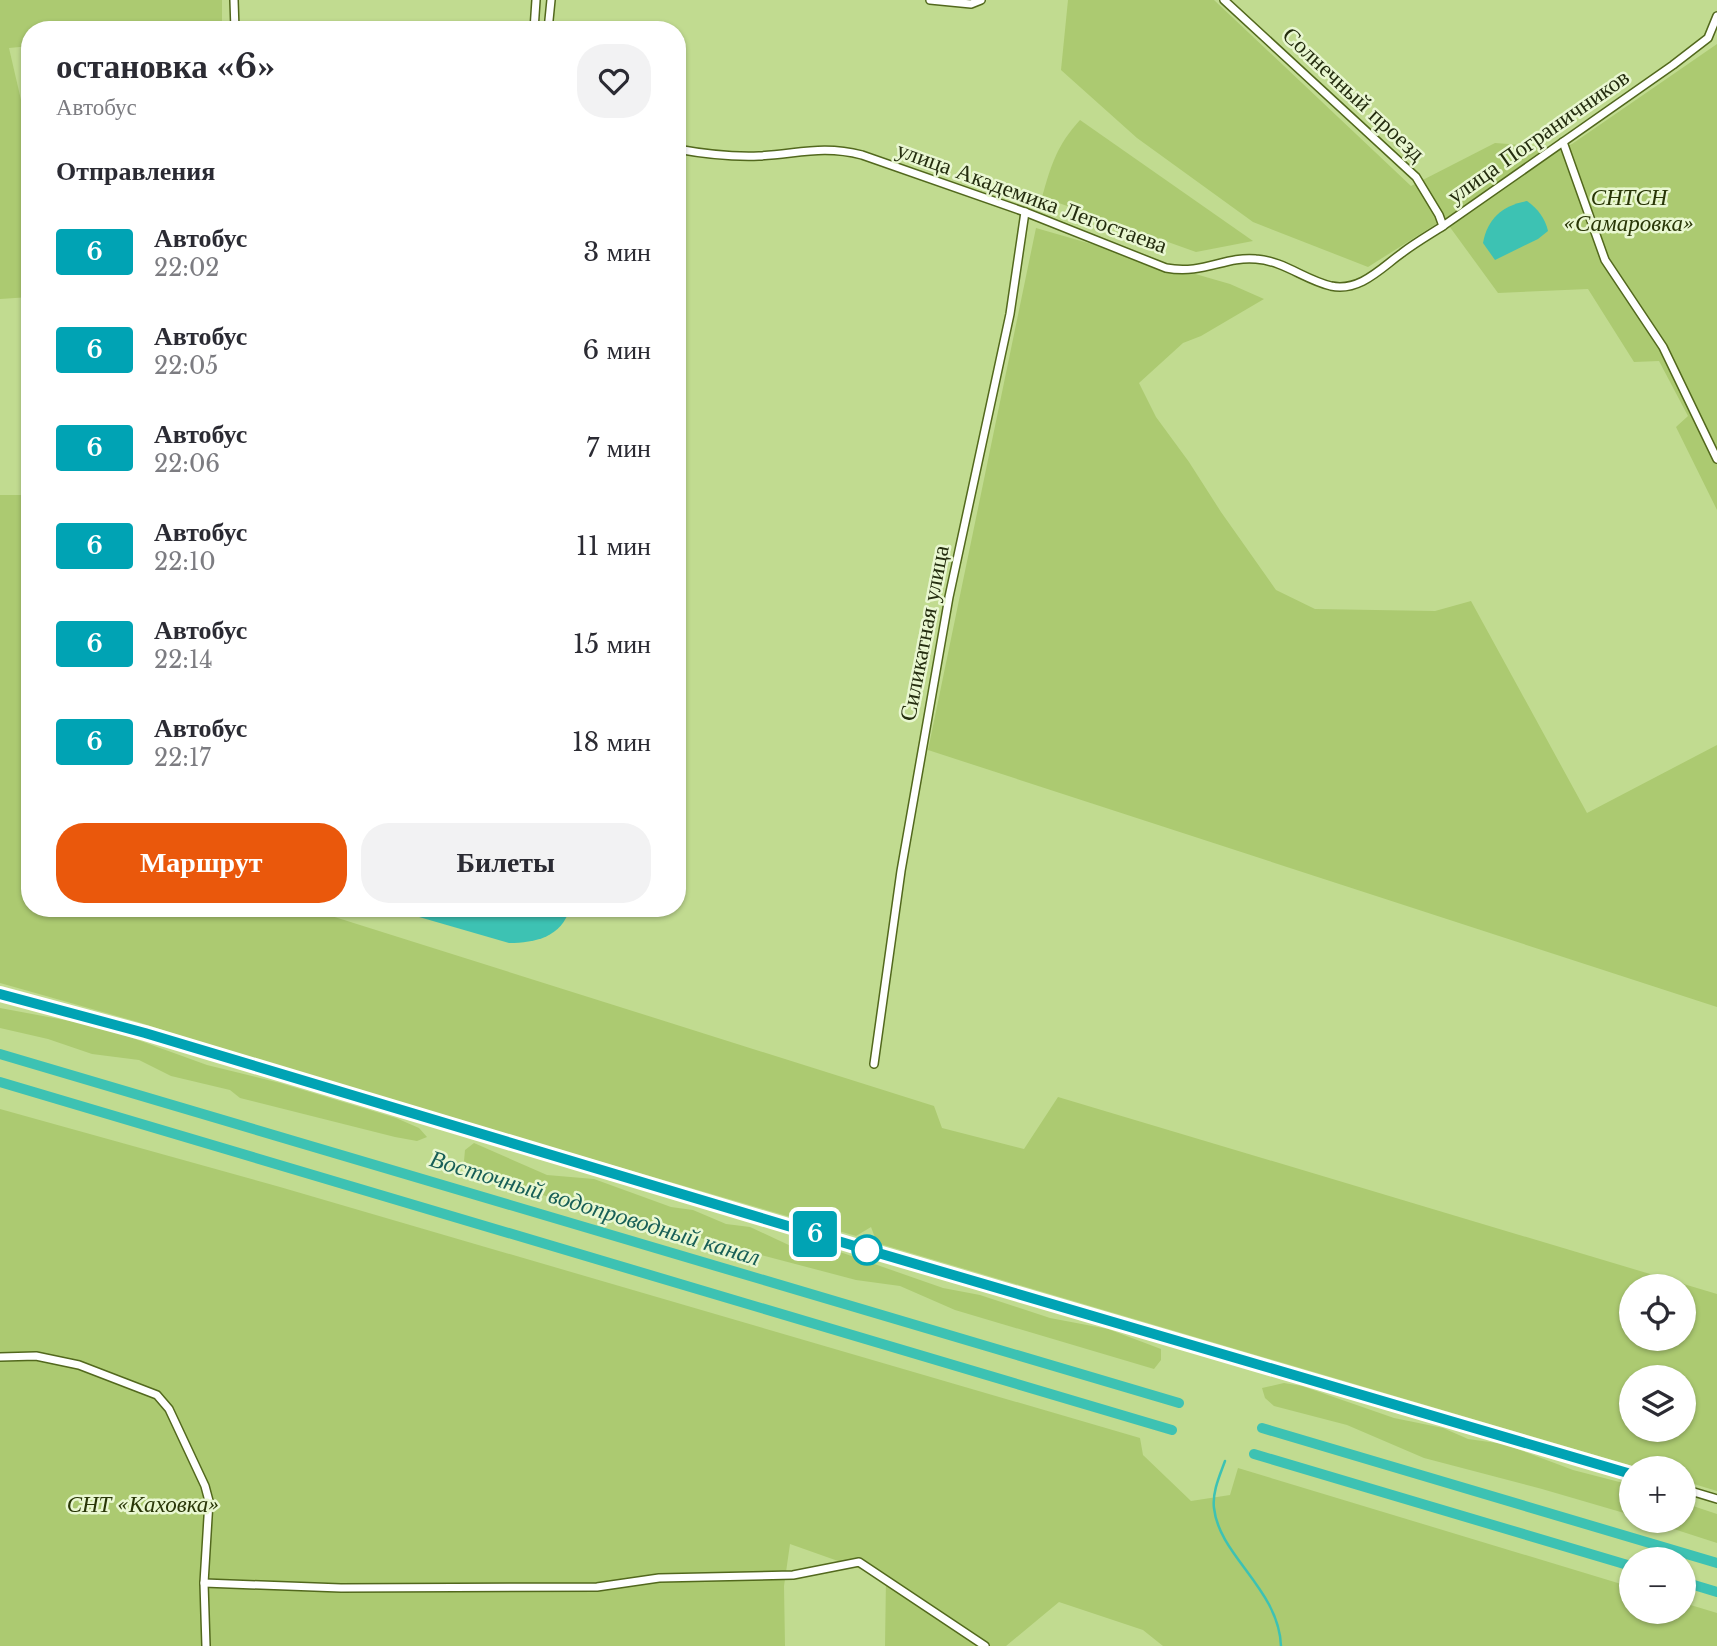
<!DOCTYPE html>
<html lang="ru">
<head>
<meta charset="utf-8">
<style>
	:root { --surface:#fff; --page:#f2f2f3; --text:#2b2b33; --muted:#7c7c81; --accent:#ea580c }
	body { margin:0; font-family:"Libre Baskerville",serif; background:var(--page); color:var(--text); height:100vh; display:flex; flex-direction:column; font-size:26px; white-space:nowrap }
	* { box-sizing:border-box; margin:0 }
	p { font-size:23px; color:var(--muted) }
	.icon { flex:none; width:38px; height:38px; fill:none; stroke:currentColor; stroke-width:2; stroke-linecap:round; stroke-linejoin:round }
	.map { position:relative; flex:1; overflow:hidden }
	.side { position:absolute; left:21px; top:21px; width:665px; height:896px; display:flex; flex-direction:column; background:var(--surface); border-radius:28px; box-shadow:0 2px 5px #0004 }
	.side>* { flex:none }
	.badge { padding:0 14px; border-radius:5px; font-size:24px; line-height:46px }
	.fabs { position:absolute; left:1619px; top:1274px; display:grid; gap:14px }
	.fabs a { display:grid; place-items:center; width:77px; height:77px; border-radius:50%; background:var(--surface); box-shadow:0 2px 5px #0004; font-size:35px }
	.map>.badge { position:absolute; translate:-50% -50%; box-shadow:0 0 0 4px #fff }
	h2 { padding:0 35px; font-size:26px; line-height:63px }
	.round { display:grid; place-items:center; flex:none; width:74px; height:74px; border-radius:28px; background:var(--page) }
	.summary { display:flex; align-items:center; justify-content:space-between; height:119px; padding:0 35px }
	h1 { font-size:33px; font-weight:700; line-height:52px }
	.button { display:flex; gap:14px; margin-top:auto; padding:14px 35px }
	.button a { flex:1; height:80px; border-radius:28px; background:var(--accent); color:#fff; font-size:28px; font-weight:700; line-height:80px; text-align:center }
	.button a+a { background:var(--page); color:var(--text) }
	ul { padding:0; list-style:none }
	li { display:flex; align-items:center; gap:21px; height:98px; padding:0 35px }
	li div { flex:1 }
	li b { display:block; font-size:26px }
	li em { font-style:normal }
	li .badge { min-width:77px; font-weight:700; text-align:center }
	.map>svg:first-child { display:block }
</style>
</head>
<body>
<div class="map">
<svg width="1717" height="1646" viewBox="0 0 1717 1646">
	<rect width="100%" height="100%" fill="#c1db90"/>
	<!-- green -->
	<g fill="#acca71" fill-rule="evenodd">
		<polygon points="0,0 222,0 222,27 197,30 30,30 30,46 9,48 30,139 30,297 0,299"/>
		<polygon points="1068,0 1214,0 1411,186 1495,143 1562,148 1572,144 1717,44 1717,510 1676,427 1688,416 1659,361 1634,362 1588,289 1498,293 1444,219 1368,267 1253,222 1137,138 1061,70"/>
		<path d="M1080 120 1253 241 1196 252 1042 197C1051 165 1057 145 1080 120Z"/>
		<polygon points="1036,228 1230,284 1264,299 1201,336 1183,343 1139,383 1156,417 1189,462 1221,512 1276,590 1315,609 1435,611 1471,601 1587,813 1717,745 1717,1007 928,750"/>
		<path d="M0 495H30V908H306L934 1106 942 1128 1024 1149 1058 1097 1717 1294V1491L1684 1481V1468H1639L877 1243 871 1227 856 1236 302 1075 138 1022 0 983ZM1631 1286H1684V1339H1631ZM1631 1377H1684V1430H1631Z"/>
		<polygon points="0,1008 102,1027 207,1065 280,1083 396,1118 419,1128 427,1137 417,1141 395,1137 240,1098 230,1090 171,1076 139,1060 92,1054 48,1039 0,1028"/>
		<polygon points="0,1109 280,1187 1140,1438 1143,1455 1191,1501 1230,1495 1238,1468 1631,1587 1631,1612 1684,1612 1684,1603 1717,1613 1717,1646 1163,1646 1143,1630 1059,1602 1006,1646 885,1646 886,1578 790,1544 784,1586 785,1646 0,1646"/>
		<polygon points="474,1143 547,1175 594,1179 671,1207 693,1210 726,1224 750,1227 793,1247 840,1252 943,1288 980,1295 1050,1318 1108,1329 1161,1349 1161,1360 1154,1369 955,1310 900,1286 856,1280 716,1243 616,1211 568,1202 510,1186 472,1169 464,1161 465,1150"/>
		<polygon points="1284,1383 1302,1386 1394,1418 1443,1428 1468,1439 1504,1444 1573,1470 1631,1485 1631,1515 1542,1489 1424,1458 1347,1425 1274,1406 1265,1398 1262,1388"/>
		<polygon points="1684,1503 1717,1514 1717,1543 1649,1521 1684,1521"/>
	</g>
	<!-- water -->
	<g fill="#3dc2b3">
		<path d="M1527 201C1538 209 1545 218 1548 231L1538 239 1495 260 1483 243C1487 219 1503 205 1527 201Z"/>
		<path d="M388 908H570C562 937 535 943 509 943Z"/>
	</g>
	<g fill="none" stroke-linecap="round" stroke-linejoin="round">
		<!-- stream -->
		<path stroke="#3dc2b3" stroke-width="2.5" d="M1225 1461C1220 1475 1212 1492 1214 1508 1219 1556 1279 1589 1281 1646"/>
		<!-- canal -->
		<g stroke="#3dc2b3" stroke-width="10">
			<polyline points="0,1054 1179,1403"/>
			<polyline points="0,1082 1172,1430"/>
			<polyline points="1262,1428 1717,1563"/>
			<polyline points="1254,1454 1631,1566"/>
			<polyline points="1684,1582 1717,1592"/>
		</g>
		<defs>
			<g id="street">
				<polyline points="234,0 235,30"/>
				<polyline points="930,0 971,4 981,0"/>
				<polyline points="1224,0 1416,177 1439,215 1443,226"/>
				<polyline points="534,30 536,0"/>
				<polyline points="548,30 551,0"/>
				<polyline points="1563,142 1605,260 1663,347 1717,459"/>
				<path d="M677 149C704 154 731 157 759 156 798 154 822 145 862 155L1025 212 1166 268C1203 275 1225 256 1256 259 1284 261 1305 280 1331 286 1360 292 1381 268 1402 253 1415 243 1429 235 1443 226L1673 65 1708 38 1717 16"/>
				<polyline points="0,994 145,1033 868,1250 1631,1474"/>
				<polyline points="874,1064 901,871 924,740 949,597 1010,314 1025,212"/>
				<polyline points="0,1357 36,1356 79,1365 157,1395 169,1409 205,1486 209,1501 204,1583 206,1646"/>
				<polyline points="1684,1489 1717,1499"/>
				<polyline points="204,1583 341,1588 597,1587 659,1578 793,1575 859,1562 985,1646"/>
			</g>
		</defs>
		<!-- street casing -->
		<use href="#street" stroke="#52681d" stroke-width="10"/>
		<!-- street -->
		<use href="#street" stroke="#fff" stroke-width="7"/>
	</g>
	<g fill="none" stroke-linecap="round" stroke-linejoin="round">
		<defs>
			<polyline id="line" points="0,994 145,1033 868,1250 1631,1474"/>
		</defs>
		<!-- line casing -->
		<use href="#line" stroke="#fff" stroke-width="16"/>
		<!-- line -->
		<use href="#line" stroke="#00a3b4" stroke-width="10"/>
	</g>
	<!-- markers -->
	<circle fill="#fff" stroke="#00a3b4" stroke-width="3.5" cx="867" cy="1250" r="14"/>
	<g text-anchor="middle" stroke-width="5" stroke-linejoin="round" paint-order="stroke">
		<!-- street labels -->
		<g font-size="23" fill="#242d0f" stroke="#e9f7d1">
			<text transform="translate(1354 94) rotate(43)" y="8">Солнечный проезд</text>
			<text transform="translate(1538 136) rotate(-35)" y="8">улица Пограничников</text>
			<text transform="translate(1032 197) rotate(20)" y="8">улица Академика Легостаева</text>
			<text transform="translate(924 633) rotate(-79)" y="8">Силикатная улица</text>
		</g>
		<!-- park labels -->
		<g font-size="23" font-style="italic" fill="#293607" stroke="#e9f7d1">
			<text x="1629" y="205">СНТСН<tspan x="1629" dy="26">«Самаровка»</tspan></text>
			<text x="143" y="1512">СНТ «Каховка»</text>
		</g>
		<!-- water labels -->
		<g font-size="24" font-style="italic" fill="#185f57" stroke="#e9f7d1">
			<text transform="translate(595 1208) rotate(17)" y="8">Восточный водопроводный канал</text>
		</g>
	</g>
</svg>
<div class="fabs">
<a><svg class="icon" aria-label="locate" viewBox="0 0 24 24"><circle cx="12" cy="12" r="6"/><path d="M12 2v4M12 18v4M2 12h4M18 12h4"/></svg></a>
<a><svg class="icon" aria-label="layers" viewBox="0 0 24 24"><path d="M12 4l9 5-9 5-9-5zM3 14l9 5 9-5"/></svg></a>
<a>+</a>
<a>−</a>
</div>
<b class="badge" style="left:815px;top:1234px;background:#00a3b4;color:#fff">6</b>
<section class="side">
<div class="summary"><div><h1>остановка «6»</h1><p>Автобус</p></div><a class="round"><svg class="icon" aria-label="heart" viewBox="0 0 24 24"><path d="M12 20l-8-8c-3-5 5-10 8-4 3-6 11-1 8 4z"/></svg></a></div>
<h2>Отправления</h2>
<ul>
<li><span class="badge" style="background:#00a3b4;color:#fff">6</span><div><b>Автобус</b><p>22:02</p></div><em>3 мин</em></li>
<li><span class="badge" style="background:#00a3b4;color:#fff">6</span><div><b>Автобус</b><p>22:05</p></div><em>6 мин</em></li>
<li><span class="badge" style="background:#00a3b4;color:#fff">6</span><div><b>Автобус</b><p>22:06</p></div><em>7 мин</em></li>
<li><span class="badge" style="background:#00a3b4;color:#fff">6</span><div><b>Автобус</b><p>22:10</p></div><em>11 мин</em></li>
<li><span class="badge" style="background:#00a3b4;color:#fff">6</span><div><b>Автобус</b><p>22:14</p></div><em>15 мин</em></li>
<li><span class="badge" style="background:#00a3b4;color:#fff">6</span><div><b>Автобус</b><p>22:17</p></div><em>18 мин</em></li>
</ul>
<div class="button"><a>Маршрут</a><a>Билеты</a></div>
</section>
</div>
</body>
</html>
